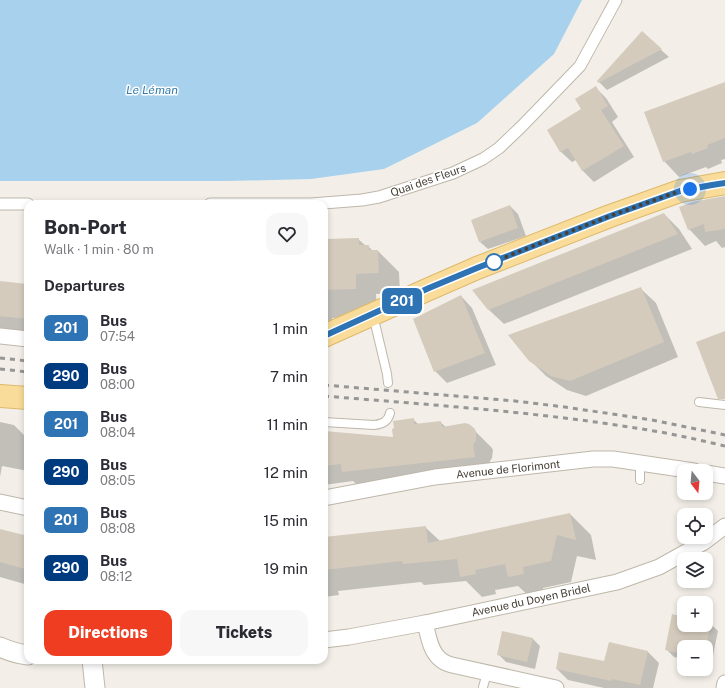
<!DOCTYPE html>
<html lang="en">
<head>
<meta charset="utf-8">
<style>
	:root { --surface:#fff; --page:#f7f7f7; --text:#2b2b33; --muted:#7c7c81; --accent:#ef3d22 }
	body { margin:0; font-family:"Public Sans",sans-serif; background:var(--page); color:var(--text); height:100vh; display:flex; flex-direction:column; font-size:15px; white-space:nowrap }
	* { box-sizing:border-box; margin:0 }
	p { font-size:13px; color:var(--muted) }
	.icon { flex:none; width:22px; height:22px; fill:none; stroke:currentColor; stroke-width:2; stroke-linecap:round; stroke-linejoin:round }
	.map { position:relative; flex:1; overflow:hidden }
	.sheet { position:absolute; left:24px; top:200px; width:304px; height:464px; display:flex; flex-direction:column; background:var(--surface); border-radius:12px; box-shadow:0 2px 6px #0003 }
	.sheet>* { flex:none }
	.badge { padding:0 8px; border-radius:6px; font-size:14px; line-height:26px }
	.needle { width:26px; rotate:164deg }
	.tools { position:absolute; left:677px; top:464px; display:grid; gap:8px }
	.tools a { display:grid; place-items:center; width:36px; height:36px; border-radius:8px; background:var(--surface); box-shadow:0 2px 6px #0003; font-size:20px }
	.you { position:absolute; width:20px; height:20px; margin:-10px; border:3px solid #fff; border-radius:50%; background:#1a73e8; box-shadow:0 0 0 6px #1a73e833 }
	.map>.badge { position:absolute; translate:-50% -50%; box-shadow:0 0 0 2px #fff }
	h2 { padding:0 20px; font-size:15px; line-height:36px }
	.round { display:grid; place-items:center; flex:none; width:42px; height:42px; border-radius:12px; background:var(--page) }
	.headline { display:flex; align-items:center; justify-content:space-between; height:68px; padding:0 20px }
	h1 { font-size:19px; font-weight:800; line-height:30px }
	.cta { display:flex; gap:8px; margin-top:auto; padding:8px 20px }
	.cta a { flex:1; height:46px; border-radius:12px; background:var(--accent); color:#fff; font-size:16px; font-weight:800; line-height:46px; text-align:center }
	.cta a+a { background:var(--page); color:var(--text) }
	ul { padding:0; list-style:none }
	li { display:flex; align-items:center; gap:12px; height:48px; padding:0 20px }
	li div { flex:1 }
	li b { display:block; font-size:15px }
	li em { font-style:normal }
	li .badge { min-width:44px; font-weight:700; text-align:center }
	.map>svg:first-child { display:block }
</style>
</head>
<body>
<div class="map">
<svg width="725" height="688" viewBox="0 0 725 688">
	<rect width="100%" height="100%" fill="#f3efe8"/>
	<!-- water -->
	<polygon fill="#a7d1ed" points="0,0 582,0 554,54 477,123 384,169 311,179 229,181 0,181"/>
	<!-- shadow -->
	<g fill="#0003">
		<polygon points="642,33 669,57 607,90 598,81"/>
		<polygon points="725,83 725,159 721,160 722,163 708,169 706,167 679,177 664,161"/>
		<polygon points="595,87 606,98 618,117 612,122 634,157 594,182 583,171 576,160 572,162 561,152 548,130 582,109"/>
		<polygon points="725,197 725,247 722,248 716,241 705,246 689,229"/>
		<polygon points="510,206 518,214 526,236 488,249 480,242"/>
		<polygon points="664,214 679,229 692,249 504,324 488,309"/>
		<polygon points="358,239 366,246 368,246 373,251 378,251 399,272 400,293 376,294 377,310 355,317 332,318 332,323 324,324 324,248"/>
		<polygon points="0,282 28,285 28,331 0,329"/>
		<polygon points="640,288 656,303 678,357 586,396 567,390 546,376 530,360"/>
		<polygon points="461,296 472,308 496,365 447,383 435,371"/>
		<polygon points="413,419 419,425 440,422 446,427 474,430 492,448 493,450 492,458 490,461 492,474 360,488 353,481 324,485 324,432 394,438"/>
		<polygon points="0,422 14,425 28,439 28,471 2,466 0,477"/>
		<polygon points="570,514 591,535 596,560 577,556 571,582 543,588 544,594 530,597 518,586 495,590 496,594 482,597 466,581 424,585 421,582 338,591 339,595 324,597 324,538 425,527 440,541"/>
		<polygon points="0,530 28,537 28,585 0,577"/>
		<polygon points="684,618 684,625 706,625 706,623 711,624 718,631 711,665 706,664 706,647 684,647 684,659 674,657 666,649"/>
		<polygon points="532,638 540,646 535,669 506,662 498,654"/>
		<polygon points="647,651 659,663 653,688 604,688 568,680 557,669 605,663"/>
	</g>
	<!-- building -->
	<g fill="#d4cbbd">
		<polygon points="642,31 662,49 598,83 597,81"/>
		<polygon points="725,82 725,138 707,145 708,148 692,154 691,152 663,162 644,112"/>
		<polygon points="596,86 608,106 601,110 624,146 582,171 568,148 560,152 547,130 581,109 575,99"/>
		<polygon points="725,196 725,229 705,232 704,224 688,230 679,207 692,202"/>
		<polygon points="510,205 518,228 479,242 471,220"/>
		<polygon points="664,213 678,234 488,310 472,290"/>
		<polygon points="359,238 359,245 369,245 369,250 378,250 379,273 356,274 356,289 324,290 324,247 325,247 325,239"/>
		<polygon points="0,281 28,284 28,319 0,316"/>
		<polygon points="641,287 664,342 570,381 551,376 529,361 508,335"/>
		<polygon points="461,295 485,353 434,372 413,319"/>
		<polygon points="725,331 725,399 718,399 696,342"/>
		<polygon points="414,418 414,424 441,421 442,427 465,423 469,424 475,429 476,432 476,441 473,444 475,457 342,472 341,464 324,466 324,431 393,437 392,429 394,428 393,421"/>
		<polygon points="570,513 576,540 557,535 551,561 523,567 524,574 508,577 505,564 475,570 476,574 460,577 457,559 403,564 402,561 324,570 324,537 426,526 428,543"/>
		<polygon points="0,529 28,536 28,557 25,569 0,562"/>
		<polygon points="672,614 684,617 684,625 706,625 706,622 711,623 706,647 684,647 684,654 665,650"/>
		<polygon points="502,631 533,638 527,662 497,655"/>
		<polygon points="609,642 648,651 640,685 612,679 611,681 556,669 559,652 604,661"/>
	</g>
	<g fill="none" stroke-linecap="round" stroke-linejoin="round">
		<defs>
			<g id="service">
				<polyline points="373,315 387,374 388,383"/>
				<polyline points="699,402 725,405"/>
				<path d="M324 422 374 425C382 424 388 422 390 413"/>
				<polyline points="640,463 640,480"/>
				<polyline points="483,687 487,673"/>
			</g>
			<g id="pedestrian">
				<polyline points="0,204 28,204"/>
				<polyline points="210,204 311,204 362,200 379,197 453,173 483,159 499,148 522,126 580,66 616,0"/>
			</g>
			<g id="minor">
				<polyline points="0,336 28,339"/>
				<polyline points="706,473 725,476"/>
				<polyline points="324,498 435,477 593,459 613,459 694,471"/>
				<polyline points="0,502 28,508"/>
				<path d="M425 623C428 634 430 651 440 659 443 662 448 664 452 665L556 688"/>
				<polyline points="324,640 349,637 425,623 617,582 659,567 704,542 725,526"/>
				<polyline points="724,688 725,683"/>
			</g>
			<g id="tertiary">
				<path d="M0 647C9 651 18 654 28 655"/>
				<polyline points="92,660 95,688"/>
			</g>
			<g id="primary">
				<polyline points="324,336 429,289 477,268 610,216 680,191 725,183"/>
				<polyline points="0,396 28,398"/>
			</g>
		</defs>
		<!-- service casing -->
		<use href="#service" stroke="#beb7aa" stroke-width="10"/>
		<!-- pedestrian casing -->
		<use href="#pedestrian" stroke="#beb7aa" stroke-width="13"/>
		<!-- minor casing -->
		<use href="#minor" stroke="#beb7aa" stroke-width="17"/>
		<!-- tertiary casing -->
		<use href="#tertiary" stroke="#beb7aa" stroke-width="21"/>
		<!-- primary casing -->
		<use href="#primary" stroke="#deb96b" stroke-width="24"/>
		<!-- service -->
		<use href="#service" stroke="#fff" stroke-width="8"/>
		<!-- pedestrian -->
		<use href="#pedestrian" stroke="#fff" stroke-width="11"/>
		<!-- minor -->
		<use href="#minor" stroke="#fff" stroke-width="15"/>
		<!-- tertiary -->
		<use href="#tertiary" stroke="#fff" stroke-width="19"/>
		<!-- primary -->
		<use href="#primary" stroke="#f9dc9a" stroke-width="22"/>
		<!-- rail -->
		<g stroke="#969696" stroke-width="3" stroke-dasharray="5 5" stroke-linecap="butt">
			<polyline points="0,358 28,361"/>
			<polyline points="0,369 28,372"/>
			<polyline points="324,385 515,401 565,407 652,420 725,435"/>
			<path d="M324 396C432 405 541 412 648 430 674 434 699 440 725 446"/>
		</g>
	</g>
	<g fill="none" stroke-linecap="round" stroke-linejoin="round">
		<defs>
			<polyline id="line" points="324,336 429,288 477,268 610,216 680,191 712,185 725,183"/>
		</defs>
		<!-- line casing -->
		<use href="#line" stroke="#fff" stroke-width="9"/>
		<!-- line -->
		<use href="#line" stroke="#2e73b3" stroke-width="6"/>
		<!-- walk -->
		<polyline stroke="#464037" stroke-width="4" stroke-dasharray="0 7.2" points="494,262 490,263 610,216 680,191 690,189"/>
	</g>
	<!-- markers -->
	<circle fill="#fff" stroke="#2e73b3" stroke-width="2" cx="494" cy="262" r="8"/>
	<g text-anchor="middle" stroke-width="3" stroke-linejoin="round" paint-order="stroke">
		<!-- street labels -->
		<g font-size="11" fill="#464037" stroke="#fff">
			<text transform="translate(428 180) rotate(-19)" y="4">Quai des Fleurs</text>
			<text transform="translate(508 469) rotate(-6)" y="4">Avenue de Florimont</text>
			<text transform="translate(531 600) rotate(-12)" y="4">Avenue du Doyen Bridel</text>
		</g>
		<!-- water labels -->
		<g font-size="12" font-style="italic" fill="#357cac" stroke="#fff">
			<text x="152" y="94">Le Léman</text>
		</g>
	</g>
</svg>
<div class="tools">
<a><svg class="needle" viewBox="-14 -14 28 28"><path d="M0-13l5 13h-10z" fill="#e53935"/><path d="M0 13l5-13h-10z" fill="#7c7c81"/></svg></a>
<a><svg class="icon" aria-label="locate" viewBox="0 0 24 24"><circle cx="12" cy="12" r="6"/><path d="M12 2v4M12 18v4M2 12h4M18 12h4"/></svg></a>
<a><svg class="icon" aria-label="layers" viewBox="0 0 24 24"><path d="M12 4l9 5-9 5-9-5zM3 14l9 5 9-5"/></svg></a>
<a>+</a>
<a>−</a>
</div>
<div class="you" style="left:690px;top:189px"></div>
<b class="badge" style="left:402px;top:301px;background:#2e73b3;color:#fff">201</b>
<section class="sheet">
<div class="headline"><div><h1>Bon-Port</h1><p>Walk · 1 min · 80 m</p></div><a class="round"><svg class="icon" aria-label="heart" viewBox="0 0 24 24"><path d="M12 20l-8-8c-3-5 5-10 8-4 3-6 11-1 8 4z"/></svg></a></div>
<h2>Departures</h2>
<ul>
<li><span class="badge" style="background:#2e73b3;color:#fff">201</span><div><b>Bus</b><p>07:54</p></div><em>1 min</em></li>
<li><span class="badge" style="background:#003b80;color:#fff">290</span><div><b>Bus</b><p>08:00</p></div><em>7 min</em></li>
<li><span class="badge" style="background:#2e73b3;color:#fff">201</span><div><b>Bus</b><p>08:04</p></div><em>11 min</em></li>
<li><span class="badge" style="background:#003b80;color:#fff">290</span><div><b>Bus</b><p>08:05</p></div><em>12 min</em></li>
<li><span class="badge" style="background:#2e73b3;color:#fff">201</span><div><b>Bus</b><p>08:08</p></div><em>15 min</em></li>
<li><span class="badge" style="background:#003b80;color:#fff">290</span><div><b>Bus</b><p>08:12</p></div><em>19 min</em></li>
</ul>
<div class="cta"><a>Directions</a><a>Tickets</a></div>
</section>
</div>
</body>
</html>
